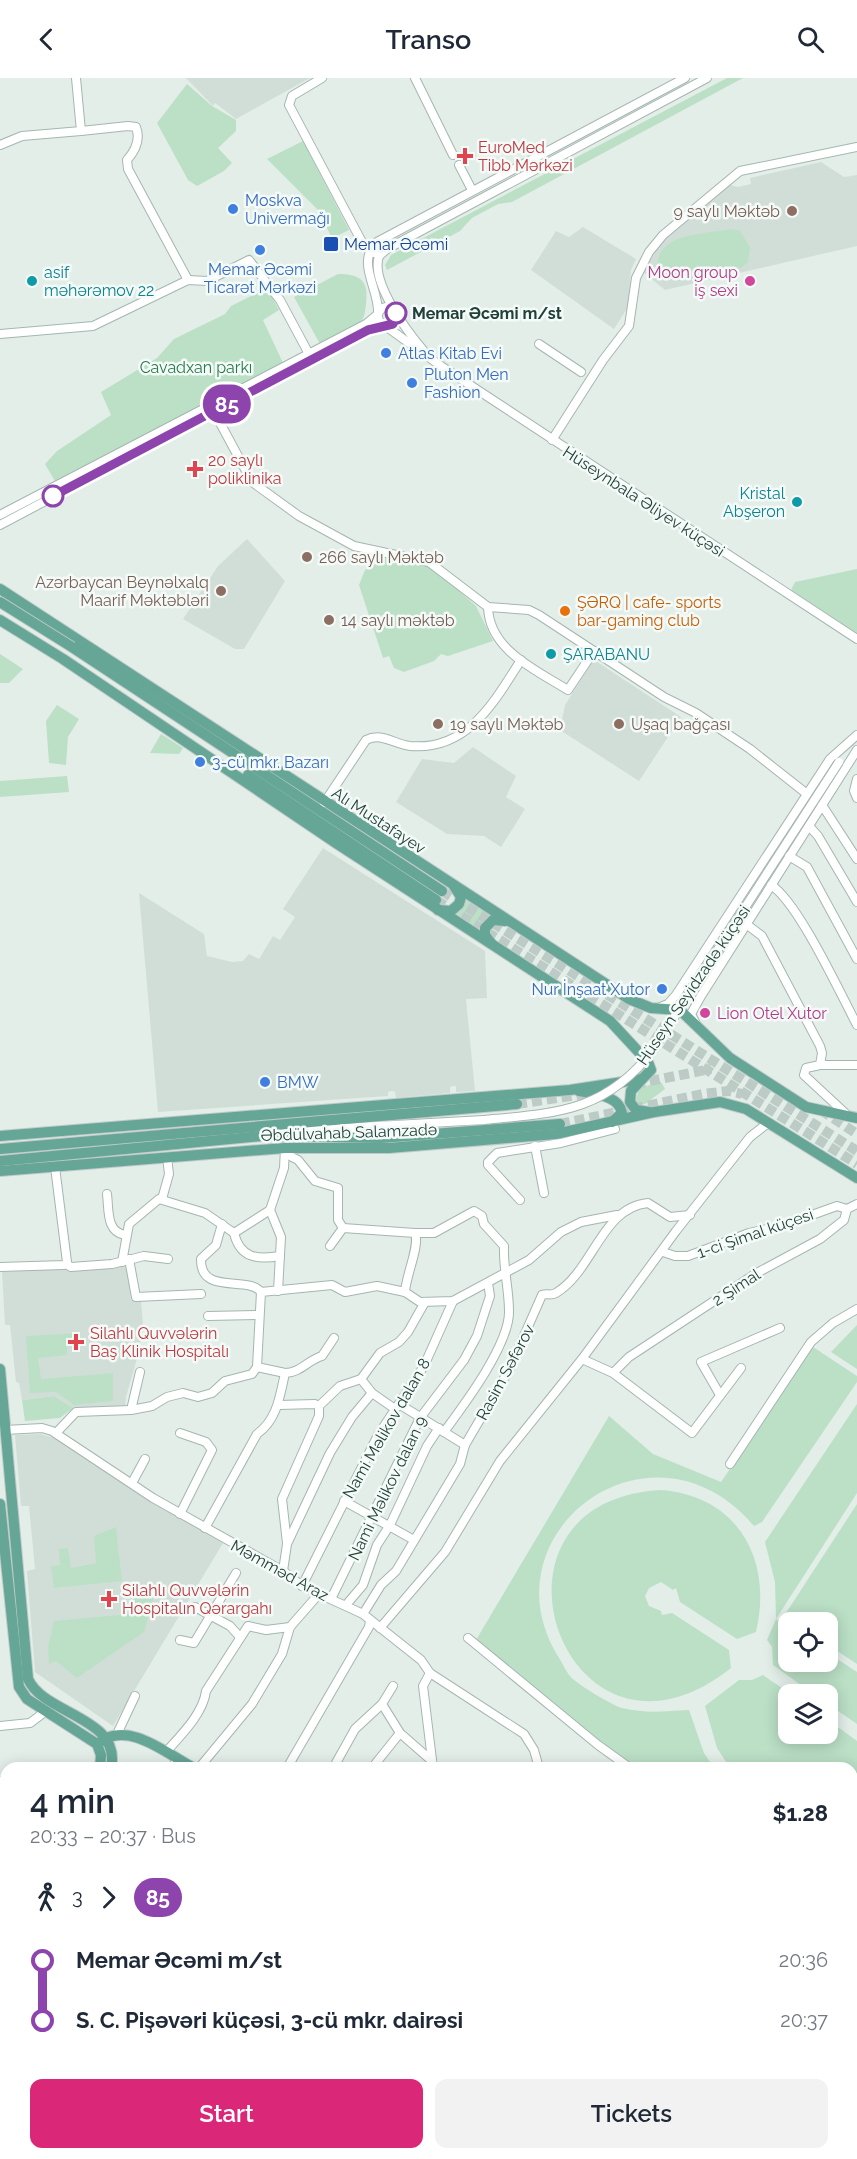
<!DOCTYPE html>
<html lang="en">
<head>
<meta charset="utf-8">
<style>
	:root { --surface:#fff; --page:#f2f2f3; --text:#1f2937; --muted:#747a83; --accent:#db2777 }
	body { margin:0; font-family:Raleway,sans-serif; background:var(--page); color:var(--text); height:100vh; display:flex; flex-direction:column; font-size:22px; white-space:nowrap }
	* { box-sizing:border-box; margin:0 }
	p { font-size:20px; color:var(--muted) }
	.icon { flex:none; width:33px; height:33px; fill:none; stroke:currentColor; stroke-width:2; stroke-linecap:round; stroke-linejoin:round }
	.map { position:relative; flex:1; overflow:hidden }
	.side { position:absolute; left:0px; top:1684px; width:858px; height:398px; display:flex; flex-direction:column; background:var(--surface); border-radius:18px 18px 0 0; box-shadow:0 3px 15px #0003 }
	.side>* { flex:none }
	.badge { padding:0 12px; border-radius:20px; font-size:21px; line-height:39px }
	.buttons { position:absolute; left:778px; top:1534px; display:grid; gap:12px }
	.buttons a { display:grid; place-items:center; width:60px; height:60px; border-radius:12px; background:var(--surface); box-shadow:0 3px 15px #0003; font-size:30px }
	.map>.badge { position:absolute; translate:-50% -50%; box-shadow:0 0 0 3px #fff }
	.legs { display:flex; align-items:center; gap:9px; height:66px; padding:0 30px; font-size:20px }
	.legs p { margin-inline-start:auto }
	.headline { display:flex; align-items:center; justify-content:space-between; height:102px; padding:0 30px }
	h1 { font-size:33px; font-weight:600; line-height:45px }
	.action { display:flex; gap:12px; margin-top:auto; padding:12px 30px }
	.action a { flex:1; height:69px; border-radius:12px; background:var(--accent); color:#fff; font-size:24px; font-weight:600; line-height:69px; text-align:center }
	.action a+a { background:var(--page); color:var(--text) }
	ul { padding:0 30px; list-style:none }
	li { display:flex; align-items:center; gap:21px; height:60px; font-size:22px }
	li i { display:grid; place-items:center; width:9px; height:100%; margin:0 8px; background:currentColor }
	li i::after { content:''; width:15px; height:15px; margin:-8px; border:4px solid; border-radius:50%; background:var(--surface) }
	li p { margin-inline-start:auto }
	li:first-child i { background:linear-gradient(#0000 50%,currentColor 0) }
	li:last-child i { background:linear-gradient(currentColor 50%,#0000 0) }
	header { display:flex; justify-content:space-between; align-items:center; height:78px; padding:0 30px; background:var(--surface); font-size:27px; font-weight:600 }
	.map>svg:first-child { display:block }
</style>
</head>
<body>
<header><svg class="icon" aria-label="back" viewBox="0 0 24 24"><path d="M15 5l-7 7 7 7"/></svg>Transo<svg class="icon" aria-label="search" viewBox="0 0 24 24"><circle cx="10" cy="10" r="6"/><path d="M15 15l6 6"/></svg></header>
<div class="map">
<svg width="857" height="2081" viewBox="0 0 857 2081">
	<rect width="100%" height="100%" fill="#e3eee9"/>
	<!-- built -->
	<g fill="#d1ded8">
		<polygon points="186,0 310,0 236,41 215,25 213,28"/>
		<polygon points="821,84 844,99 857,97 857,168 665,212 643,194 662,163 730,107 738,109 751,106 750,100"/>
		<polygon points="583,149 636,181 631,192 628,229 614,251 531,192 556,153 569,159"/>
		<polygon points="247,461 285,503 244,571 235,571 183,541 218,488"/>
		<polygon points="594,582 681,639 639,703 560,652 565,627"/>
		<polygon points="473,669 516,698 506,719 525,731 501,769 484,758 447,756 396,724 422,681 454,685"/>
		<polygon points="323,770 485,873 487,920 466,921 475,1013 456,1014 456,1008 454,1008 450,1009 450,1015 396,1020 395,1014 392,1013 388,1014 388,1018 158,1034 139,815 204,856 207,878 232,884 243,883 249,876 259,881 273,858 280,862 295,839 283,831"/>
		<polygon points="127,1186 131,1222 141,1222 143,1247 138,1277 126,1319 125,1335 73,1330 54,1318 22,1322 19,1305 16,1304 10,1247 5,1247 2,1194"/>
		<polygon points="40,1356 58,1361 223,1465 113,1648 35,1594 27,1493 35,1491 29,1428 21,1428 15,1357"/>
	</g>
	<!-- green -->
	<g fill="#bbe0c6">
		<polygon points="727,0 743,0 512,124 498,126 472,140 460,153 387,192 385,187 391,177"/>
		<polygon points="187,6 212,28 236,42 236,53 218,70 232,85 224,93 197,108 188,102 157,45"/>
		<polygon points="303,63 349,152 332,160 318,132 267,81"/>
		<path d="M731 151 740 153 750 169 748 184 741 190 679 203 670 201 658 188C655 155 707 156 731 151Z"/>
		<path d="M338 196C361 196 369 203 366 226 365 232 365 239 361 244 353 255 332 260 320 266L294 219Z"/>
		<polygon points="267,210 279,232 263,242 283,285 56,405 45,386 57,373 111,337 101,314 157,280 174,261 225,236 231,228"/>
		<polygon points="385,480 402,481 404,487 413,487 415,483 432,489 476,528 493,563 448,578 441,576 434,583 404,594 394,590 389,578 383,580 359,507 365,492"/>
		<polygon points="857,491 857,555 791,512 795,504"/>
		<polygon points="0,576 23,591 9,605 0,605"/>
		<polygon points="57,627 79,641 68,659 66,687 49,685 46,643"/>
		<polygon points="161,656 183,670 179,676 150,675"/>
		<polygon points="67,698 69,714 0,719 0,703"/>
		<polygon points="466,820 489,835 478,852 455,838"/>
		<polygon points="661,1004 665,1011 645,1026 640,1027 636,1023 639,1010"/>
		<polygon points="857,1247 857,1291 831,1274"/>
		<polygon points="79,1255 80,1264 67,1264 67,1277 38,1280 41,1301 113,1295 113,1323 74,1327 56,1314 30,1315 26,1258"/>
		<path d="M813 1269 857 1298V1304L762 1444 754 1448C651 1327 481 1456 559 1580 563 1586 566 1594 571 1599 578 1607 612 1627 622 1630 647 1636 665 1633 689 1632L704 1675 714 1690H638L605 1667 476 1562 609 1338 653 1376 721 1404Z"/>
		<polygon points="54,1318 73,1330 60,1340 25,1343 22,1322"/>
		<polygon points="857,1326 857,1415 776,1541 789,1550 789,1584 828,1584 828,1575 857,1594 857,1646 828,1626 828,1617 815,1617 773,1587 772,1569 767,1562 776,1541 775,1504 765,1464"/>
		<path d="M661 1412C739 1418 773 1483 756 1554L737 1561 680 1524 676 1510 673 1512 661 1504 649 1510 645 1518 649 1528 661 1533 662 1537 672 1535 729 1572 731 1590C566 1721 461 1423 661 1412Z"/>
		<polygon points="857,1426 857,1586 828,1567 828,1545 794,1545 784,1538"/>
		<polygon points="116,1449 122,1503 54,1510 51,1488 60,1487 59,1471 68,1470 71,1490 96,1485 94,1458"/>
		<polygon points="137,1511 154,1518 144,1554 77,1600 56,1583 49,1586 48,1569 54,1543 129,1536"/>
		<polygon points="763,1597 792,1617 789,1617 789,1656 828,1656 828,1642 857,1663 857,1778 852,1776 852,1690 730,1690 717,1670 705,1628 739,1602 752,1602"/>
	</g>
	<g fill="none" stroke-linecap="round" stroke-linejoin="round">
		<!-- major-tunnel -->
		<g stroke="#bccbc6" stroke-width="10" stroke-dasharray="10 5" stroke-linecap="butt">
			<polyline points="442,813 857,1073"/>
			<polyline points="436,822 857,1086"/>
			<polyline points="635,1006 711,991"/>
			<polyline points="517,1026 590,1015"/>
			<polyline points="821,1032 857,1056"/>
			<polyline points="560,1046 703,1016 729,1013 742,1016"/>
		</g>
		<defs>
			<g id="minor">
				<polyline points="322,0 292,18 289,27 363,166 374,175"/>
				<polyline points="415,0 453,77"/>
				<path d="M81 53 128 48 136 49C141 62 135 73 127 82L128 91 188 202"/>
				<polyline points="0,67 22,58 81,53 76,0"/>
				<polyline points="459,87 472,112"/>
				<polyline points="379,178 387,171 707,0"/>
				<path d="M379 178C370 204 407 253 423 272"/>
				<circle cx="387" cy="238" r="9"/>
				<polyline points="0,256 93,248 188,202 207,203 249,182 280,222 309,276"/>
				<polyline points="539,266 581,294"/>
				<polyline points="212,330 252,404 299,438 354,468 429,484 488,529 529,532 539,537 664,619 696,635 750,671 807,716"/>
				<polyline points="552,362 603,282 629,248 636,200 649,174 663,157 740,93 857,69"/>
				<path d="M0 437 366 246 378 236C380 212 355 184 377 164L685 0"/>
				<polyline points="0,447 368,252 384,247 441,288 857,561"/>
				<path d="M488 529C489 572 536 592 568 612L594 573"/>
				<polyline points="857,701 854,713 857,720"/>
				<path d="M324 725 366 662C382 654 393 666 410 668 468 673 494 624 521 582"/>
				<polyline points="822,727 857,781"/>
				<polyline points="809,748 818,758 857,824"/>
				<polyline points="789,778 807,789 857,881"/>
				<path d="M771 807C798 824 840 915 857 947"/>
				<polyline points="746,846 762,858 820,968 822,975 820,987 806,990 804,997 845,1035"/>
				<polyline points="658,930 668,926 676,917 830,681 857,657"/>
				<polyline points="696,946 691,936 701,918 857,672"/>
				<polyline points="820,987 857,987"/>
				<polyline points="269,1054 484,1042"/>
				<polyline points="355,1055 387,1053"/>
				<polyline points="535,1068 544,1115"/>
				<polyline points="286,1076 298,1082 315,1103 338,1110 338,1142 343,1150"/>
				<path d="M107 1116C109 1132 106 1154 125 1157"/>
				<polyline points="162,1121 169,1096 167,1079"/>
				<polyline points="520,1122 488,1087 488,1084 497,1075 561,1065 615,1051"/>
				<polyline points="270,1132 281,1159 278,1213"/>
				<path d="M222 1146 216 1167 201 1181C200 1218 248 1197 261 1214"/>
				<path d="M234 1155C240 1180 257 1182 280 1178"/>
				<path d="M415 1155H434L474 1133 482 1138 484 1146 504 1168C503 1190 509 1211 509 1233 510 1266 464 1327 444 1354"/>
				<path d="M330 1168 343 1150 415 1155C420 1168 406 1197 405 1214"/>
				<polyline points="663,1174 675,1178 688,1178 749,1155 784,1147 837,1128 847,1131"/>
				<polyline points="129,1181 136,1219 201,1216"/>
				<polyline points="122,1184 129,1146 159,1121 205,1135 234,1155 270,1132 284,1090 285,1070"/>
				<polyline points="66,1186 71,1189 112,1186 144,1178 168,1181"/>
				<polyline points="0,1189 64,1187 67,1184 55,1089"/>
				<polyline points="208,1238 259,1237"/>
				<polyline points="582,1281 613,1295 692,1355 741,1290"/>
				<polyline points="140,1294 131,1332 152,1328 167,1319 183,1315 198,1319 212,1315 225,1303 252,1296 257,1289"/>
				<path d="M285 1295C300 1295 308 1282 322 1278L334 1260"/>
				<polyline points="613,1295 629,1279 755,1196 820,1161 844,1142 847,1131 857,1126"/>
				<polyline points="361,1301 380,1275 399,1264 408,1254 425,1224"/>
				<polyline points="720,1317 701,1284 780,1250"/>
				<polyline points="399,1326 465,1367"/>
				<polyline points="279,1327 315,1326 319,1328 340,1308 361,1301 372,1315 395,1331"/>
				<polyline points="5,1352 42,1350 52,1353 153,1420 283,1493 302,1508 363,1536 421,1582 430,1595 524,1656 534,1672 539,1690"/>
				<polyline points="56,1355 76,1334 131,1332"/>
				<polyline points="180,1355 206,1364 212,1372 180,1436"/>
				<polyline points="730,1386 811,1264 833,1245 857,1231"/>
				<polyline points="132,1405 145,1381"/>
				<polyline points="344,1423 414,1462"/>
				<path d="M205 1450 257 1356C277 1342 280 1318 285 1295L257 1289 261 1214 332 1207 345 1214 377 1208 405 1214 420 1224 453 1223 529 1182 561 1154 581 1144 617 1137"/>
				<polyline points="287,1465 282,1421 319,1338 319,1328"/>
				<polyline points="283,1493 287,1466 330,1375 352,1339 372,1315"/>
				<polyline points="302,1508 378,1357 424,1288 453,1223"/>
				<polyline points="331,1521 420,1340 464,1282 477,1258 490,1218 488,1205"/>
				<polyline points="346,1527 363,1507 377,1467 390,1447 427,1368 439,1350"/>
				<polyline points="195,1529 230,1548 240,1559"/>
				<path d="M363 1536 381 1507 396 1493 460 1386 465 1367 509 1292 542 1217C547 1215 551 1218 556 1215 593 1193 602 1129 648 1125L670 1139 690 1137"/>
				<polyline points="380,1550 445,1474 500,1383 582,1281 676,1153 750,1059 768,1045"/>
				<polyline points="468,1560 598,1667 630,1690"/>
				<polyline points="180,1562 194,1565 236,1495"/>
				<polyline points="430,1595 423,1608 433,1690"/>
				<polyline points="382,1626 393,1608"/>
				<polyline points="0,1648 30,1645 46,1633"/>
				<polyline points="117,1656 135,1618"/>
				<path d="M166 1674C181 1657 203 1636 206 1613L248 1548 266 1552 290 1549"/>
				<polyline points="336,1685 355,1651 382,1626 400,1655 432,1683"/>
				<polyline points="172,1690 177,1682"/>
				<polyline points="199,1690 252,1626 282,1576 290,1549 318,1517"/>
				<polyline points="287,1690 369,1549 370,1542"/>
				<polyline points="372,1690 400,1655"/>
				<polyline points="0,1703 6,1706"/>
				<polyline points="852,1859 857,1862"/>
				<polyline points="852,1906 857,1898"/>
				<polyline points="411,2076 419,2081"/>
				<polyline points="592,2076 600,2081"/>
				<polyline points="29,2081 33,2076"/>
				<polyline points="255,2081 258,2076"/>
				<polyline points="739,2081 742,2076"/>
			</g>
			<g id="major">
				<polyline points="0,511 629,921 651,930 680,932 730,980 806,1029 857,1040"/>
				<polyline points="0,542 63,581 336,765 610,943 648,984 651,992 642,1001 570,1012 0,1058"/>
				<polyline points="72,569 442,813"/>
				<polyline points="248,697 436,822"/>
				<polyline points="438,832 451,833 459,826 461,819 454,808"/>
				<polyline points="491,865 485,857 485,850 493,842 505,843"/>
				<polyline points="642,1001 631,1013 630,1024 636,1032 649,1034"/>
				<path d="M579 1013C594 1016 619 1017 622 1035L612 1044"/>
				<polyline points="0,1071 517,1026"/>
				<polyline points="0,1083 262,1058 381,1060 560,1046"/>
				<polyline points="0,1093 285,1070 389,1070 556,1056 654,1034 720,1024 746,1031 857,1100"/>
				<path d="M0 1291 28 1601C44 1637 122 1639 111 1690"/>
				<polyline points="0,1426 19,1609 27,1621 97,1666 101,1677 100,1690"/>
				<path d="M100 1664C129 1642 168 1677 194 1690"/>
				<polyline points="0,1843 6,1834"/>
				<polyline points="0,1865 6,1856"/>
				<polyline points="0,1948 6,1952"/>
				<polyline points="0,1958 6,1961"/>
				<polyline points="187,2076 194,2081"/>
				<polyline points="203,2076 211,2081"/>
				<polyline points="789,2076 796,2081"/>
				<polyline points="421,2081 424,2076"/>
				<polyline points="436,2081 439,2076"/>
			</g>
		</defs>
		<!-- minor casing -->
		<use href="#minor" stroke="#a5b6b1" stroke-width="10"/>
		<!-- major casing -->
		<use href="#major" stroke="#c1cac8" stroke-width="12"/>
		<!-- minor -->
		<use href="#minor" stroke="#fff" stroke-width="8"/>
		<!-- major -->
		<use href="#major" stroke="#65a697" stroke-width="10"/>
		<defs>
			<path id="minor-bridge" d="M484 1042C556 1035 606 1034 653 972L839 684"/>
			<polyline id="major-bridge" points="0,524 72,569"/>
		</defs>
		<!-- minor-bridge casing -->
		<use href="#minor-bridge" stroke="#a5b6b1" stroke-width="10" stroke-linecap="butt"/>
		<!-- major-bridge casing -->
		<use href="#major-bridge" stroke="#c1cac8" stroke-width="12" stroke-linecap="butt"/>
		<!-- minor-bridge -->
		<use href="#minor-bridge" stroke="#fff" stroke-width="8"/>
		<!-- major-bridge -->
		<use href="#major-bridge" stroke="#65a697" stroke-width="10"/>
	</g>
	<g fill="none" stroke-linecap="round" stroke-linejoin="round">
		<defs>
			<polyline id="line-1" points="53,418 368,252 393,246 396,235"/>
		</defs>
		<!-- line-1 casing -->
		<use href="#line-1" stroke="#fff" stroke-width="14"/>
		<!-- line-1 -->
		<use href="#line-1" stroke="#8e44ad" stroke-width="9"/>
	</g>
	<!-- markers -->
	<g fill="#e0444e" stroke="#f4faf7" stroke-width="2">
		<path d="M462 69h6v6h6v6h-6v6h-6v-6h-6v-6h6z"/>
		<path d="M192 382h6v6h6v6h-6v6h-6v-6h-6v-6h6z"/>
		<path d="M73 1255h6v6h6v6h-6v6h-6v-6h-6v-6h6z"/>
		<path d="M106 1512h6v6h6v6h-6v6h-6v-6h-6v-6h6z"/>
	</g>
	<g fill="#3f7fe0" stroke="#f4faf7" stroke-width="2">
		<circle cx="233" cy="131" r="6"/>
		<circle cx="260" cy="172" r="6"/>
		<circle cx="386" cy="275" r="6"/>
		<circle cx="412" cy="305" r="6"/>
		<circle cx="200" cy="684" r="6"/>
		<circle cx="662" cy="911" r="6"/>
		<circle cx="265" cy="1004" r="6"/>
	</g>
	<g fill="#8d6e63" stroke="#f4faf7" stroke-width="2">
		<circle cx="792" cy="133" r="6"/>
		<circle cx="307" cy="479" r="6"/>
		<circle cx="221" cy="513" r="6"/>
		<circle cx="329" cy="542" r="6"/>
		<circle cx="438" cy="646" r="6"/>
		<circle cx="619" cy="646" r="6"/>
	</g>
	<rect fill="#1a4fb4" stroke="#f4faf7" stroke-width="2" x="323" y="158" width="16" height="16" rx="3"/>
	<g fill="#0f9aa8" stroke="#f4faf7" stroke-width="2">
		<circle cx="32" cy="203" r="6"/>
		<circle cx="797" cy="424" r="6"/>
		<circle cx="551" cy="576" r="6"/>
	</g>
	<g fill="#d1479c" stroke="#f4faf7" stroke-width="2">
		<circle cx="750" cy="203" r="6"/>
		<circle cx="705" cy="935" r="6"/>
	</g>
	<g fill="#fff" stroke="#8e44ad" stroke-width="3">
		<circle cx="396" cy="235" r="10"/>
		<circle cx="53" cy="418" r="10"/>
	</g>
	<circle fill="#e8710a" stroke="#f4faf7" stroke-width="2" cx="565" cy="533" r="6"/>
	<g text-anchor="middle" stroke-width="5" stroke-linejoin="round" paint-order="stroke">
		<!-- health labels -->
		<g font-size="16" fill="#be3a42" stroke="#f4faf7" text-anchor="start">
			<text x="478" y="75">EuroMed<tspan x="478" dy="18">Tibb Mərkəzi</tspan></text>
			<text x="208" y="388">20 saylı<tspan x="208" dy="18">poliklinika</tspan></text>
			<text x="90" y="1261">Silahlı Quvvələrin<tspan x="90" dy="18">Baş Klinik Hospitalı</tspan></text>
			<text x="122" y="1518">Silahlı Quvvələrin<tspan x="122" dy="18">Hospitalın Qərargahı</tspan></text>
		</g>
		<!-- shop labels -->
		<g font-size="16" fill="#366cbe" stroke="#f4faf7" text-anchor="start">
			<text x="245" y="128">Moskva<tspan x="245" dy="18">Univermağı</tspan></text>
			<text x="260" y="197" text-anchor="middle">Memar Əcəmi<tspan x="260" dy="18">Ticarət Mərkəzi</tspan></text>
			<text x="398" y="281">Atlas Kitab Evi</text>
			<text x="424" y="302">Pluton Men<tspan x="424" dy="18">Fashion</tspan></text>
			<text x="212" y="690">3-cü mkr. Bazarı</text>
			<text x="650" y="917" text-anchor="end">Nur İnşaat Xutor</text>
			<text x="277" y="1010">BMW</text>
		</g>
		<!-- education labels -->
		<g font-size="16" fill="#785e54" stroke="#f4faf7" text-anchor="start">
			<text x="780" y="139" text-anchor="end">9 saylı Məktəb</text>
			<text x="319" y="485">266 saylı Məktəb</text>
			<text x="209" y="510" text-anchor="end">Azərbaycan Beynəlxalq<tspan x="209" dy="18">Maarif Məktəbləri</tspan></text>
			<text x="341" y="548">14 saylı məktəb</text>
			<text x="450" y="652">19 saylı Məktəb</text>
			<text x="631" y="652">Uşaq bağçası</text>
		</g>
		<!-- transit labels -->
		<g font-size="16" fill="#164399" stroke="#f4faf7" text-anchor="start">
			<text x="344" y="172">Memar Əcəmi</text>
		</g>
		<!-- culture labels -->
		<g font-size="16" fill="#0d838f" stroke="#f4faf7" text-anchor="start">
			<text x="44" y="200">asif<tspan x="44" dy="18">məhərəmov 22</tspan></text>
			<text x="785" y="421" text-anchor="end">Kristal<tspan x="785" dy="18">Abşeron</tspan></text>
			<text x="563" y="582">ŞARABANU</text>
		</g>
		<!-- hotel labels -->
		<g font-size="16" fill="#b23c85" stroke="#f4faf7" text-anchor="end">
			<text x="738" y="200">Moon group<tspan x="738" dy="18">iş sexi</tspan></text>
			<text x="717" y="941" text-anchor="start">Lion Otel Xutor</text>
		</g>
		<!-- stop labels -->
		<g font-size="16" font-weight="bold" fill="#214039" stroke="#f4faf7" text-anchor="start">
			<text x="412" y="241">Memar Əcəmi m/st</text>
		</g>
		<!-- park labels -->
		<g font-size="16" fill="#297a4b" stroke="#f4faf7">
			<text x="196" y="295">Cavadxan parkı</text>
		</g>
		<!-- street labels -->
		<g font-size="16" fill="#214039" stroke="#f4faf7">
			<text transform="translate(644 423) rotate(33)" y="6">Hüseynbala Əliyev küçəsi</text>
			<text transform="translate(379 742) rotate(33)" y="6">Alı Mustafayev</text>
			<text transform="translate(693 907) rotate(-56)" y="6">Hüseyn Seyidzadə küçəsi</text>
			<text transform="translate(349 1054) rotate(-2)" y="6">Əbdülvahab Salamzadə</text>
			<text transform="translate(755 1155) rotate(-19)" y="6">1-ci Şimal küçesi</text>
			<text transform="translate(736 1209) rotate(-33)" y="6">2 Şimal</text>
			<text transform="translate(505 1294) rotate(-62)" y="6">Rasim Səfərov</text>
			<text transform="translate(386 1350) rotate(-60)" y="6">Nami Məlikov dalan 8</text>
			<text transform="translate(387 1410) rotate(-64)" y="6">Nami Məlikov dalan 9</text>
			<text transform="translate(280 1492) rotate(29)" y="6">Məmməd Araz</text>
		</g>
		<!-- food labels -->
		<g font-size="16" fill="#c56008" stroke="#f4faf7" text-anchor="start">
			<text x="577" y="530">ŞƏRQ | cafe- sports<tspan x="577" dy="18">bar-gaming club</tspan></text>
		</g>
	</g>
</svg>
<div class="buttons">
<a><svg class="icon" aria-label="locate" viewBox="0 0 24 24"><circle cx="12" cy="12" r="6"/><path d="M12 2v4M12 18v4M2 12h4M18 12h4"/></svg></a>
<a><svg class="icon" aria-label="layers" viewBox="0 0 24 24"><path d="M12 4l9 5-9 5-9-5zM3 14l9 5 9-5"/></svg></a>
</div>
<b class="badge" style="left:227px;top:326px;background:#8e44ad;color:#fff">85</b>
<section class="side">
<div class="headline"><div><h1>4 min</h1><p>20:33 – 20:37 · Bus</p></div><b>$1.28</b></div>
<div class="legs"><svg class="icon" aria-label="walk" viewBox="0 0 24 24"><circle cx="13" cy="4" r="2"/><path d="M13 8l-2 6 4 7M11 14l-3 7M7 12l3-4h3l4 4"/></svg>3<svg class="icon" aria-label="forward" viewBox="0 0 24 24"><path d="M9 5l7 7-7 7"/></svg><b class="badge" style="background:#8e44ad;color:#fff">85</b></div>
<ul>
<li><i style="color:#8e44ad"></i><b>Memar Əcəmi m/st</b><p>20:36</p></li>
<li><i style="color:#8e44ad"></i><b>S. C. Pişəvəri küçəsi, 3-cü mkr. dairəsi</b><p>20:37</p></li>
</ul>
<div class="action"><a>Start</a><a>Tickets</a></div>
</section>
</div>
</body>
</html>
